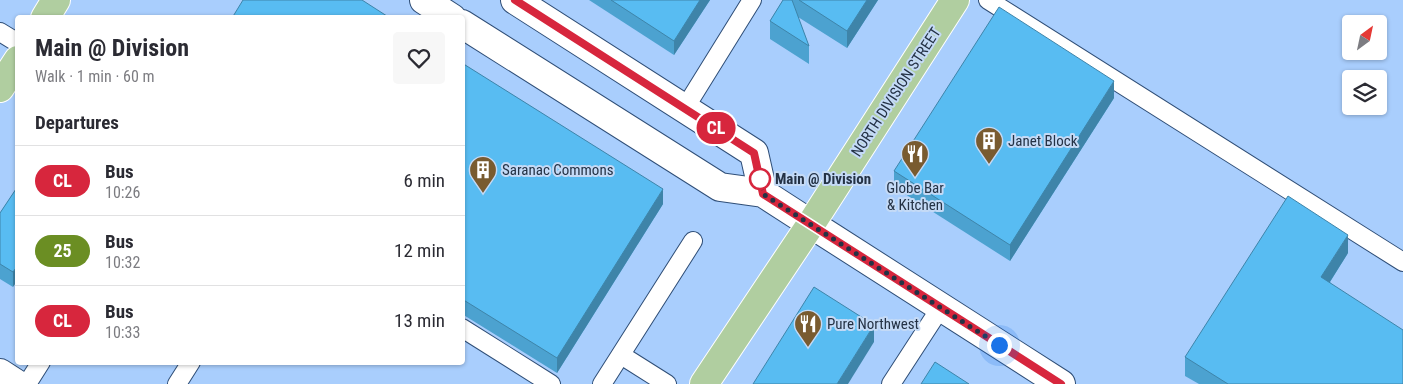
<!DOCTYPE html>
<html lang="en">
<head>
<meta charset="utf-8">
<style>
	:root { --surface:#fff; --page:#f7f7f7; --text:#2b2b33; --muted:#7c7c81; --line:#e1e1e2 }
	body { margin:0; font-family:"Roboto Condensed",sans-serif; background:var(--page); color:var(--text); height:100vh; display:flex; flex-direction:column; font-size:19px; white-space:nowrap }
	* { box-sizing:border-box; margin:0 }
	p { font-size:16px; color:var(--muted) }
	.icon { flex:none; width:28px; height:28px; fill:none; stroke:currentColor; stroke-width:2; stroke-linecap:round; stroke-linejoin:round }
	.map { position:relative; flex:1; overflow:hidden }
	.panel { position:absolute; left:15px; top:15px; width:450px; height:350px; display:flex; flex-direction:column; background:var(--surface); border-radius:5px; box-shadow:0 1px 4px #0004 }
	.panel>* { flex:none }
	.badge { padding:0 10px; border-radius:16px; font-size:18px; line-height:32px }
	.needle { width:32px; rotate:33deg }
	.buttons { position:absolute; left:1342px; top:15px; display:grid; gap:10px }
	.buttons a { display:grid; place-items:center; width:45px; height:45px; border-radius:5px; background:var(--surface); box-shadow:0 1px 4px #0004; font-size:25px }
	.you { position:absolute; width:25px; height:25px; margin:-12px; border:4px solid #fff; border-radius:50%; background:#1a73e8; box-shadow:0 0 0 8px #1a73e833 }
	.map>.badge { position:absolute; translate:-50% -50%; box-shadow:0 0 0 2px #fff }
	h2 { padding:0 20px; font-size:19px; line-height:45px }
	.round { display:grid; place-items:center; flex:none; width:52px; height:52px; border-radius:5px; background:var(--page) }
	.overview { display:flex; align-items:center; justify-content:space-between; height:85px; padding:0 20px }
	h1 { font-size:24px; font-weight:700; line-height:38px }
	ul { padding:0; list-style:none }
	li { display:flex; align-items:center; gap:15px; height:70px; padding:0 20px; border-top:1px solid var(--line) }
	li div { flex:1 }
	li b { display:block; font-size:19px }
	li em { font-style:normal }
	li .badge { min-width:55px; font-weight:700; text-align:center }
	.map>svg:first-child { display:block }
</style>
</head>
<body>
<div class="map">
<svg width="1403" height="384" viewBox="0 0 1403 384">
	<rect width="100%" height="100%" fill="#a9cefd"/>
	<g fill="none" stroke-linecap="round" stroke-linejoin="round">
		<defs>
			<g id="service">
				<polyline points="988,0 1403,262"/>
				<polyline points="0,32 18,43"/>
				<polyline points="685,108 752,0"/>
				<polyline points="462,328 551,384"/>
				<polyline points="621,355 667,384"/>
				<polyline points="27,384 41,362"/>
				<polyline points="177,384 191,362"/>
				<polyline points="602,384 693,241"/>
				<polyline points="891,384 941,307"/>
			</g>
			<g id="tertiary">
				<polyline points="811,224 1061,384"/>
				<polyline points="0,373 17,384"/>
			</g>
			<g id="secondary">
				<polyline points="424,0 452,18"/>
				<polyline points="515,0 754,153 763,193"/>
				<polyline points="462,24 720,187 763,193 811,224"/>
			</g>
			<g id="primary">
				<polyline points="45,18 56,0"/>
				<polyline points="0,88 18,60"/>
				<polyline points="704,384 811,224 955,0"/>
			</g>
		</defs>
		<!-- service casing -->
		<use href="#service" stroke="#2f4e77" stroke-width="20"/>
		<!-- tertiary casing -->
		<use href="#tertiary" stroke="#2f4e77" stroke-width="30"/>
		<!-- secondary casing -->
		<use href="#secondary" stroke="#2f4e77" stroke-width="30"/>
		<!-- primary casing -->
		<use href="#primary" stroke="#fff" stroke-width="30"/>
		<!-- service -->
		<use href="#service" stroke="#fff" stroke-width="18"/>
		<!-- tertiary -->
		<use href="#tertiary" stroke="#fff" stroke-width="28"/>
		<!-- secondary -->
		<use href="#secondary" stroke="#fff" stroke-width="28"/>
		<!-- primary -->
		<use href="#primary" stroke="#b0cea0" stroke-width="28"/>
	</g>
	<!-- wall -->
	<g fill="#4ca2d0">
		<polygon points="589,0 710,0 674,55"/>
		<polygon points="783,0 878,0 847,48 798,17 809,46 809,64 770,39 770,21"/>
		<polygon points="462,63 663,204 557,373 462,314"/>
		<polygon points="1114,98 1010,261 894,187 894,171"/>
		<polygon points="18,186 13,287 0,279 0,213"/>
		<polygon points="1348,253 1330,282 1403,384 1199,384 1185,376 1185,357"/>
	</g>
	<!-- shaded-wall -->
	<g fill="#3e84a9">
		<polygon points="700,0 710,0 674,55 674,41"/>
		<polygon points="867,0 878,0 847,48 847,31"/>
		<polygon points="1114,81 1114,98 1010,261 1010,245"/>
		<polygon points="663,189 663,204 557,373 557,358"/>
		<polygon points="1348,235 1348,253 1321,296 1321,277"/>
		<polygon points="18,265 18,280 13,287 13,272"/>
		<polygon points="874,325 874,342 848,384 837,384"/>
	</g>
	<!-- building -->
	<g fill="#58bcf2" stroke="#3e84a9">
		<polygon points="243,0 362,0 390,18 232,18"/>
		<polygon points="611,0 700,0 674,41"/>
		<polygon points="783,0 792,0 809,46 770,21"/>
		<polygon points="799,0 867,0 847,31"/>
		<polygon points="999,7 1114,81 1010,245 894,171"/>
		<polygon points="462,63 663,189 557,358 462,299"/>
		<polygon points="18,186 18,265 13,272 0,264 0,213"/>
		<polygon points="1288,196 1348,235 1321,277 1403,330 1403,384 1228,384 1185,357"/>
		<polygon points="814,287 874,325 837,384 753,384"/>
		<polygon points="935,362 969,384 921,384"/>
	</g>
	<g fill="none" stroke-linecap="round" stroke-linejoin="round">
		<defs>
			<polyline id="line" points="515,0 754,153 763,194 1061,384"/>
		</defs>
		<!-- line casing -->
		<use href="#line" stroke="#fff" stroke-width="11"/>
		<!-- line -->
		<use href="#line" stroke="#d7263d" stroke-width="8"/>
		<!-- walk -->
		<polyline stroke="#243245" stroke-width="5" stroke-dasharray="0 9" points="760,179 763,194 999,345"/>
	</g>
	<!-- icons -->
	<defs>
		<symbol id="building-pin" viewBox="-11 -11 22 30"><path d="M0 17L-7.5 6A9.5 9.5 0 1 1 7.5 6Z" fill="#795b30" stroke="#c4daf6"/><path d="M-4-6H4V6H1V3H-1V6H-4ZM-2.5-4.3h1.7v1.8h-1.7ZM.8-4.3h1.7v1.8H.8ZM-2.5-1h1.7V.8h-1.7ZM.8-1h1.7V.8H.8Z" fill="#fff"/></symbol>
		<symbol id="restaurant-pin" viewBox="-11 -11 22 30"><path d="M0 17L-7.5 6A9.5 9.5 0 1 1 7.5 6Z" fill="#795b30" stroke="#c4daf6"/><path d="M-5-6h1v4h1v-4h1v4h1v-4h1v5L-1.5 .5V6h-2V.5L-5-1ZM5-6V6H3V1.5H1.5Q1.5-4 5-6Z" fill="#fff"/></symbol>
	</defs>
	<g fill-rule="evenodd">
		<use href="#building-pin" x="973" y="125" width="32" height="43"/>
		<use href="#restaurant-pin" x="899" y="138" width="32" height="43"/>
		<use href="#building-pin" x="467" y="154" width="32" height="43"/>
		<use href="#restaurant-pin" x="792" y="308" width="32" height="43"/>
	</g>
	<!-- markers -->
	<circle fill="#fff" stroke="#d7263d" stroke-width="2.5" cx="760" cy="179" r="10"/>
	<g text-anchor="middle" stroke-width="4" stroke-linejoin="round" paint-order="stroke">
		<!-- street labels -->
		<g font-size="15" fill="#243245" stroke="#c4daf6">
			<text transform="translate(896 92) rotate(-57)" y="5">NORTH DIVISION STREET</text>
		</g>
		<!-- poi labels -->
		<g font-size="15" fill="#243245" stroke="#c4daf6" text-anchor="start">
			<text x="1008" y="146">Janet Block</text>
			<text x="502" y="175">Saranac Commons</text>
			<text x="915" y="193" text-anchor="middle">Globe Bar<tspan x="915" dy="17">&amp; Kitchen</tspan></text>
			<text x="827" y="329">Pure Northwest</text>
		</g>
		<!-- stop labels -->
		<g font-size="15" font-weight="bold" fill="#243245" stroke="#c4daf6" text-anchor="start">
			<text x="775" y="184">Main @ Division</text>
		</g>
	</g>
</svg>
<div class="buttons">
<a><svg class="needle" viewBox="-14 -14 28 28"><path d="M0-13l5 13h-10z" fill="#e53935"/><path d="M0 13l5-13h-10z" fill="#7c7c81"/></svg></a>
<a><svg class="icon" aria-label="layers" viewBox="0 0 24 24"><path d="M12 4l9 5-9 5-9-5zM3 14l9 5 9-5"/></svg></a>
</div>
<div class="you" style="left:999px;top:345px"></div>
<b class="badge" style="left:716px;top:128px;background:#d7263d;color:#fff">CL</b>
<section class="panel">
<div class="overview"><div><h1>Main @ Division</h1><p>Walk · 1 min · 60 m</p></div><a class="round"><svg class="icon" aria-label="heart" viewBox="0 0 24 24"><path d="M12 20l-8-8c-3-5 5-10 8-4 3-6 11-1 8 4z"/></svg></a></div>
<h2>Departures</h2>
<ul>
<li><span class="badge" style="background:#d7263d;color:#fff">CL</span><div><b>Bus</b><p>10:26</p></div><em>6 min</em></li>
<li><span class="badge" style="background:#6b8e23;color:#fff">25</span><div><b>Bus</b><p>10:32</p></div><em>12 min</em></li>
<li><span class="badge" style="background:#d7263d;color:#fff">CL</span><div><b>Bus</b><p>10:33</p></div><em>13 min</em></li>
</ul>
</section>
</div>
</body>
</html>
